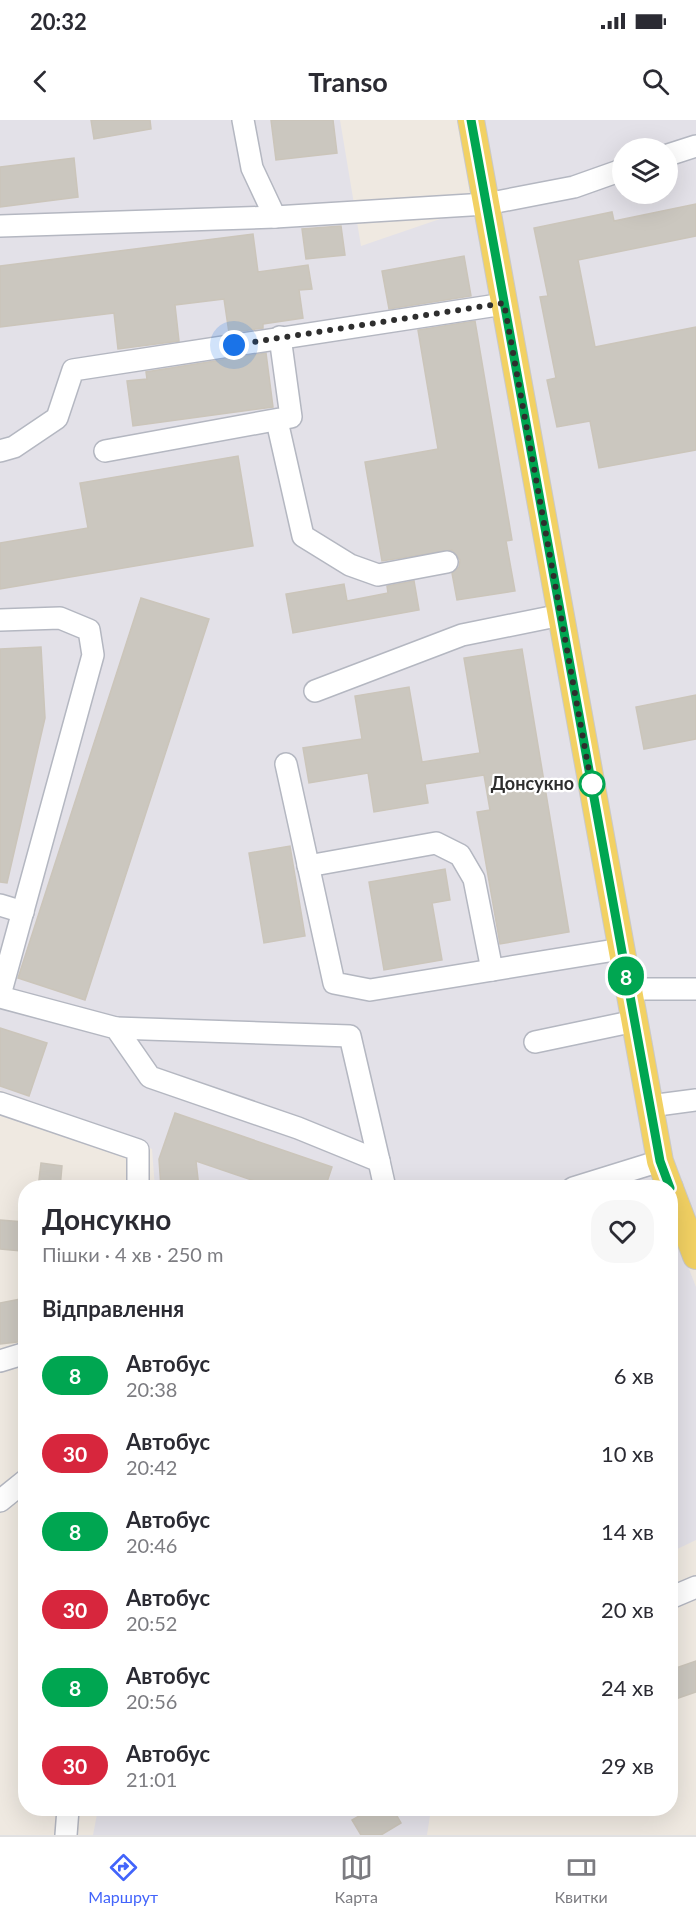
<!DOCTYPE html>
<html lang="uk">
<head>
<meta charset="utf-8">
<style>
	:root { --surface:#fff; --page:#f7f7f7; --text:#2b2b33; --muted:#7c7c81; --line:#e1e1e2; --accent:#4264fb }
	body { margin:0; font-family:Lato,sans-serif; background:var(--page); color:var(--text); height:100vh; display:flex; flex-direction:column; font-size:22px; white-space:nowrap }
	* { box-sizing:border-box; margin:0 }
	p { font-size:20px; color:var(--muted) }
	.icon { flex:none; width:33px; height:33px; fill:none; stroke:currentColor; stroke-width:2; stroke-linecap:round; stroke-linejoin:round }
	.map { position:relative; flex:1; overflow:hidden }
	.side { position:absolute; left:18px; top:1060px; width:660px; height:636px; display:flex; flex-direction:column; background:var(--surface); border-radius:24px; box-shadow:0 6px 24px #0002 }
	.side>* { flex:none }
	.badge { padding:0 12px; border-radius:20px; font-size:21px; line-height:39px }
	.controls { position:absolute; left:612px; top:18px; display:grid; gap:12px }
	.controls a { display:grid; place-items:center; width:66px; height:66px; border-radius:50%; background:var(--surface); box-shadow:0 6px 24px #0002; font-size:30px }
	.you { position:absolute; width:30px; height:30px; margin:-15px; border:4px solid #fff; border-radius:50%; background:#1a73e8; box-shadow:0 0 0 9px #1a73e833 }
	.map>.badge { position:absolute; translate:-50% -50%; box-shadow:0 0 0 3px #fff }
	h2 { padding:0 24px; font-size:22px; line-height:54px }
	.round { display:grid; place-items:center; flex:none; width:63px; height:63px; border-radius:24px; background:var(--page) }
	.head { display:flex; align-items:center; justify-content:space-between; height:102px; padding:0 24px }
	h1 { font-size:28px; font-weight:700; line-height:45px }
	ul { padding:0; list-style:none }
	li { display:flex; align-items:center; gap:18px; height:78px; padding:0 24px }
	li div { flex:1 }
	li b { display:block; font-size:22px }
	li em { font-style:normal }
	li .badge { min-width:66px; font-weight:700; text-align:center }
	.status { display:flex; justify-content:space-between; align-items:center; height:42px; padding:0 30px; background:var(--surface); direction:ltr }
	.status svg { height:16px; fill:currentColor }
	header { display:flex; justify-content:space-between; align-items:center; height:78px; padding:0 24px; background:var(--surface); font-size:27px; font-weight:700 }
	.tab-bar { display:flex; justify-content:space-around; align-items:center; height:84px; border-top:2px solid var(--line); background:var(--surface); font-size:16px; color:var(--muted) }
	.tab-bar a { display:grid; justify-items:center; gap:3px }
	.tab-bar .active { color:var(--accent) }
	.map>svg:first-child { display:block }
</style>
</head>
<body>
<div class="status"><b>20:32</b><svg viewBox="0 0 49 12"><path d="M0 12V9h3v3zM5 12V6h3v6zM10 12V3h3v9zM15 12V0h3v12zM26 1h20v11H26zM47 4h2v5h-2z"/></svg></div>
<header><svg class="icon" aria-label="back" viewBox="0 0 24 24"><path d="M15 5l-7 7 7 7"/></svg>Transo<svg class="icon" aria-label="search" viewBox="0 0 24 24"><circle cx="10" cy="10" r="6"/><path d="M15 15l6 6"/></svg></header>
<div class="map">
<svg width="696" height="1715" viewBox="0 0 696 1715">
	<rect width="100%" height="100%" fill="#efe9e1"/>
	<!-- industrial -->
	<g fill="#e3e1e8" fill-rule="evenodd">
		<polygon points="0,0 340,0 361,126 475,87 658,1068 155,1068 152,1029 102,1007 0,970"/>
		<path d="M482 0H696V1105L671 1038ZM622 28H668V74H622Z"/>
		<polygon points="670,1100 696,1167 696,1420 671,1432"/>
		<polygon points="98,1689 431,1689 427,1715 93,1715"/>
	</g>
	<!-- building -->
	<g fill="#cbc7bf" stroke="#cbc5ba" stroke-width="1.5">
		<polygon points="91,0 150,0 151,9 94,19"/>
		<polygon points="271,0 333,0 337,33 276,40"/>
		<polygon points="74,38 78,77 0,87 0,47"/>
		<polygon points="696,84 696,116 578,140 595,227 696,207 696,330 599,348 590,301 557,307 547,260 556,258 540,177 548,176 534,108 612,92 614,101"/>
		<polygon points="341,106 345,135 306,139 302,109"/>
		<polygon points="253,114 258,152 308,145 312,169 299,170 303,198 263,204 263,208 229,213 224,179 175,185 179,221 118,229 114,193 0,207 0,146"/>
		<polygon points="464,136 471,176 389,189 382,151"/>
		<polygon points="475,201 512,420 506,421 515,471 457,480 452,453 459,447 460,440 452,430 382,441 365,342 438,329 418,210"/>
		<polygon points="266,233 273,287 133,306 127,261 147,259 146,252"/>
		<polygon points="238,336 253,426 0,469 0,423 88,408 80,363"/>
		<polygon points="414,461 419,490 293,513 286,474 344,464 347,481 388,473 387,466"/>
		<polygon points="141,478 209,499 85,880 18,858"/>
		<polygon points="41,527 45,598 7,763 0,762 0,529"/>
		<polygon points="522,529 569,812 500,824 477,692 490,690 484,655 425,664 428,683 374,692 368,653 309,663 303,628 362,619 355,576 409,567 422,642 480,633 464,538"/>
		<polygon points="696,575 696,619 644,629 636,587"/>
		<polygon points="290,726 305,816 264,823 249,733"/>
		<polygon points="445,749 450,780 432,783 442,840 384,850 369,762"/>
		<polygon points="0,908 47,923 29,976 0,966"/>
		<polygon points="175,993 332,1047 325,1068 275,1068 196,1041 199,1068 161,1068 159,1039"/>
		<polygon points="41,1043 62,1046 60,1068 38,1068"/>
		<polygon points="0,1100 24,1102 21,1131 0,1129"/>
		<polygon points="26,1178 26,1221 0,1224 0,1183"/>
		<polygon points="696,1541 696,1572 670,1581 670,1550"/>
		<polygon points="357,1689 393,1689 401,1703 381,1715 361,1715 352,1700 361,1695"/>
	</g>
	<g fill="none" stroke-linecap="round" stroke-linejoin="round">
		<defs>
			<g id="minor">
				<polyline points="243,0 252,48 275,97"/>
				<polyline points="668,35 696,26"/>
				<polyline points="0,106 275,97 486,84 574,67 622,50"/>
				<polyline points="277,301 303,416 350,445 378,455 447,442"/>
				<polyline points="0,331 14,327 57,298 73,250 504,184"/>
				<polyline points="105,331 291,297 280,217"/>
				<polyline points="0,500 60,498 89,510 93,535 0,875"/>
				<polyline points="315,571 462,515 561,495"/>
				<polyline points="286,644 334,863 370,870 621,829"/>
				<polyline points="308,746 436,723 460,735 474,759 492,850"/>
				<polyline points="0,785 23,792"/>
				<polyline points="629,869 696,869"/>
				<polyline points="0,877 116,908 150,957 298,1008 379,1041 385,1068"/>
				<polyline points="116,908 350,916 379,1041"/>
				<polyline points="535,922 635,901"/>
				<polyline points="0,983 138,1030 138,1068"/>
				<polyline points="650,986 696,980"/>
				<polyline points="573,1068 660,1041"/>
				<polyline points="0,1241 26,1233"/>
				<polyline points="0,1381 26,1360"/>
				<polyline points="670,1478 696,1467"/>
				<polyline points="66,1715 68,1689"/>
			</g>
			<g id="major">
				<polyline points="471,0 660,1041 670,1068"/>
				<polyline points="670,1068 696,1136"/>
			</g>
		</defs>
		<!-- minor casing -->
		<use href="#minor" stroke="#b4b7c1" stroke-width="24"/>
		<!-- major casing -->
		<use href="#major" stroke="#c9c9c9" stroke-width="28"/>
		<!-- minor -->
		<use href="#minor" stroke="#fff" stroke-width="21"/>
		<!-- major -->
		<use href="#major" stroke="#f2d163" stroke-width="26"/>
	</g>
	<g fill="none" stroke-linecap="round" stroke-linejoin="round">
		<defs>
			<polyline id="line" points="471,0 660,1041 670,1068"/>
		</defs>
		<!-- line casing -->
		<use href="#line" stroke="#fff" stroke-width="14"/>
		<!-- line -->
		<use href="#line" stroke="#00a651" stroke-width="9"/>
		<!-- walk -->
		<polyline stroke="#2e2e2e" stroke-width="6" stroke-dasharray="0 10.8" points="234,225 504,183 593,673 592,664"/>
	</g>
	<!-- markers -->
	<circle fill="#fff" stroke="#00a651" stroke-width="3" cx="592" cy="664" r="12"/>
	<g text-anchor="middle" stroke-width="4.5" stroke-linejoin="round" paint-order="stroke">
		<!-- stop labels -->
		<g font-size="18" font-weight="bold" fill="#2e2e2e" stroke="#fff" text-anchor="end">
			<text x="574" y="670">Донсукно</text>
		</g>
	</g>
</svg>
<div class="controls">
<a><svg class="icon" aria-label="layers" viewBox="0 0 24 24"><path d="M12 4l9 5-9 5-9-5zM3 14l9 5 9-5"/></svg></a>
</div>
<div class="you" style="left:234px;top:225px"></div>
<b class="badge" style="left:626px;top:856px;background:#00a651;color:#fff">8</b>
<section class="side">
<div class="head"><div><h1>Донсукно</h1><p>Пішки · 4 хв · 250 m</p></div><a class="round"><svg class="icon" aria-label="heart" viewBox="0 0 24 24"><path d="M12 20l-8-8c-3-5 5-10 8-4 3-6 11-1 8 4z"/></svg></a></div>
<h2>Відправлення</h2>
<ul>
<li><span class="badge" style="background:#00a651;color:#fff">8</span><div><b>Автобус</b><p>20:38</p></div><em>6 хв</em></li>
<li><span class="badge" style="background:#d7263d;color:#fff">30</span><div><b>Автобус</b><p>20:42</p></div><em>10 хв</em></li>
<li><span class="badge" style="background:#00a651;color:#fff">8</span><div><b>Автобус</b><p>20:46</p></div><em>14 хв</em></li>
<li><span class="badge" style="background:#d7263d;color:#fff">30</span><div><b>Автобус</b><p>20:52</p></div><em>20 хв</em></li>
<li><span class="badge" style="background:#00a651;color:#fff">8</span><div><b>Автобус</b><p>20:56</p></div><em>24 хв</em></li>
<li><span class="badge" style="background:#d7263d;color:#fff">30</span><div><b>Автобус</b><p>21:01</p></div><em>29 хв</em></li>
</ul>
</section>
</div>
<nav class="tab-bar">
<a class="active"><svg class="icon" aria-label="directions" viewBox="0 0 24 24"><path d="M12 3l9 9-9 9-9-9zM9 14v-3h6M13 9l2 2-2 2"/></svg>Маршрут</a>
<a><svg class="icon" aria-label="map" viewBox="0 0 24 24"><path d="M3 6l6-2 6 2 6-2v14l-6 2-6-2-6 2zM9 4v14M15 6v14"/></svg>Карта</a>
<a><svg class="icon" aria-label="tickets" viewBox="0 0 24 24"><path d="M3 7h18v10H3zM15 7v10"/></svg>Квитки</a>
</nav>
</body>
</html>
